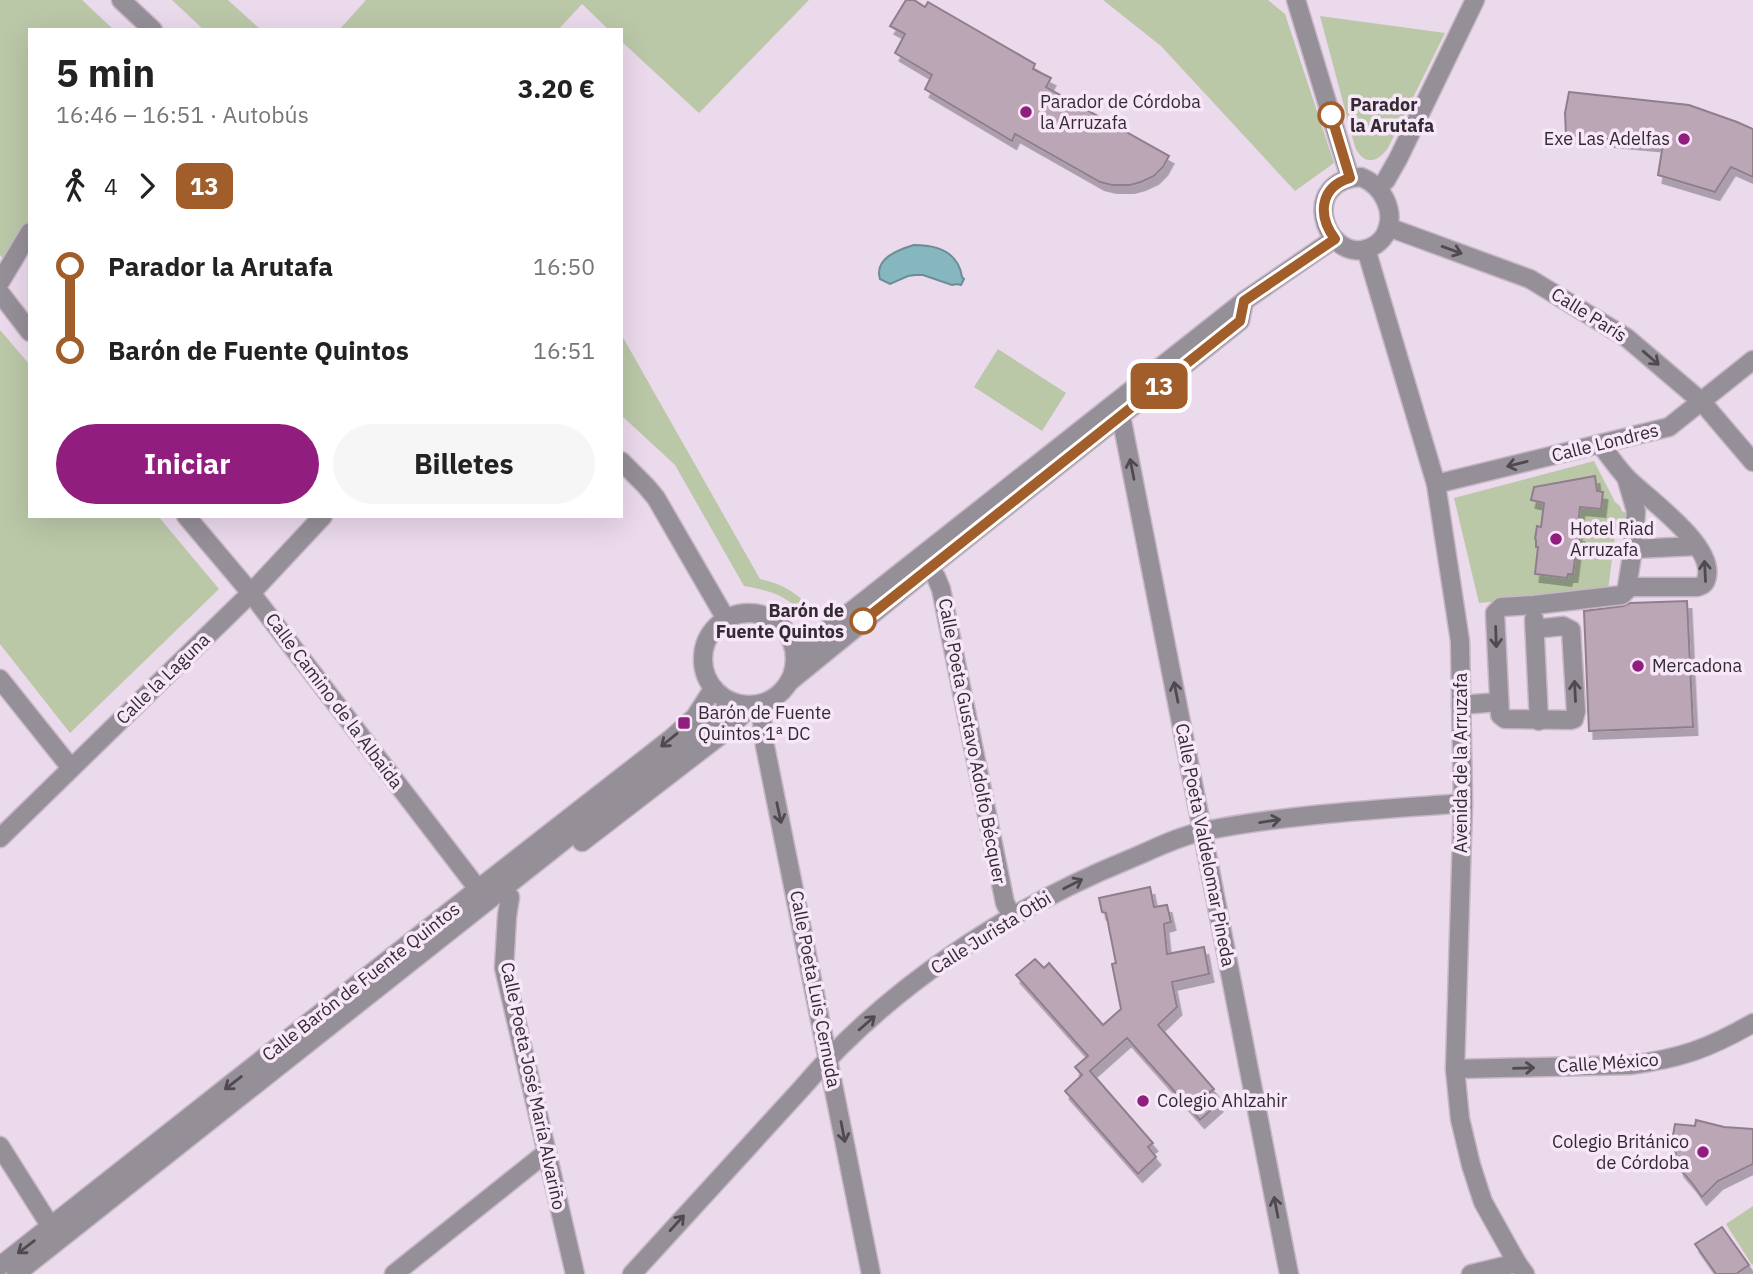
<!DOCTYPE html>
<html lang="es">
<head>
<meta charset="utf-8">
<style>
	:root { --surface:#fff; --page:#f6f6f6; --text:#222; --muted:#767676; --accent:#911e7e }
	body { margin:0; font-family:"IBM Plex Sans",sans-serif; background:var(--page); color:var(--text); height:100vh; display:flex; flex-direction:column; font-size:26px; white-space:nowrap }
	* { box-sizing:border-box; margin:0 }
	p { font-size:23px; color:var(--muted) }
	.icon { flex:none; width:38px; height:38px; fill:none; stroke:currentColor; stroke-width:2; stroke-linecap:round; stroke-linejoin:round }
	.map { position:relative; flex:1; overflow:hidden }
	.panel { position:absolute; left:28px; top:28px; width:595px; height:490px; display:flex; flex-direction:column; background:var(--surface); border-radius:0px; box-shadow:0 7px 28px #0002 }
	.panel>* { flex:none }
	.badge { padding:0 14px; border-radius:10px; font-size:24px; line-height:46px }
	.map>.badge { position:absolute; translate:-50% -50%; box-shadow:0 0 0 4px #fff }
	.legs { display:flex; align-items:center; gap:10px; height:77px; padding:0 28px; font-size:23px }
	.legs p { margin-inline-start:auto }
	.headline { display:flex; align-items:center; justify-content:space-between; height:119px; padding:0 28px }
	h1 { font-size:38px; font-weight:700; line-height:52px }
	.action { display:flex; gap:14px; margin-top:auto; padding:14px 28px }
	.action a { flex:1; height:80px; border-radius:42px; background:var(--accent); color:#fff; font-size:28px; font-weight:700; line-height:80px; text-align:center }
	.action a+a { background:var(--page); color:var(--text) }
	ul { padding:0 28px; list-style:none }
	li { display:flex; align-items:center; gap:24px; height:84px; font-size:26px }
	li i { display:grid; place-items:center; width:10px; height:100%; margin:0 9px; background:currentColor }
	li i::after { content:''; width:18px; height:18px; margin:-9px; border:5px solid; border-radius:50%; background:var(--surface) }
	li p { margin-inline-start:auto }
	li:first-child i { background:linear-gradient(#0000 50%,currentColor 0) }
	li:last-child i { background:linear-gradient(currentColor 50%,#0000 0) }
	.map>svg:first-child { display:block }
</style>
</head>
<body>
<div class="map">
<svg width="1753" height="1274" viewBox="0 0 1753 1274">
	<defs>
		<filter id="shadow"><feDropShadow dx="4.5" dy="8" stdDeviation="0" flood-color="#0004"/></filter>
	</defs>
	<rect width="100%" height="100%" fill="#ebd9ec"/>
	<!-- green -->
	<g fill="#bac8a8">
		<polygon points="0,0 82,0 114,30 30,30 30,223 6,263 0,255"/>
		<polygon points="172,0 228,0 261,30 204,30"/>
		<polygon points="366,0 809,0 699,113 621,41 621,30 609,30 582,4 558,30 339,30"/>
		<polygon points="1103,0 1268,0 1285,14 1334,163 1295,191 1161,46"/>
		<path d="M1320 16 1445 33 1388 148C1377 163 1364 166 1355 147Z"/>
		<polygon points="0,330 30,365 30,516 158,516 219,589 70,733 0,644"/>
		<path d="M621 334 760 579C784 584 799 594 815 613H803C783 594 771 591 744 586L675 465 621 415Z"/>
		<polygon points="998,349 1066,393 1042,431 974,387"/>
		<polygon points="1594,461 1615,502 1620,506 1622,511 1629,514 1623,524 1616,528 1608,590 1479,603 1454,498"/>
		<polygon points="1753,1206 1753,1264 1752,1265 1726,1224"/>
	</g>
	<!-- water -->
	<path fill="#86b7c0" stroke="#6d8d95" stroke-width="2" d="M914 245C937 245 958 251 962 277L964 279 961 285 957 284 952 285 923 275H915L908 276 890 284 880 279C874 259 897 250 914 245Z"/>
	<!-- building -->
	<g fill="#baa6b5" stroke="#917e8d" stroke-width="2" filter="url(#shadow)">
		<polygon points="906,0 914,0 925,7 928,2 1035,64 1033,69 1051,78 1046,87 1169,156 1163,167 1154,176 1141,182 1130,185 1112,185 1100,182 1015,134 1012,141 925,89 932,75 895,53 905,34 890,26"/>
		<polygon points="1569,92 1689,105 1737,122 1753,129 1753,177 1731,167 1715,192 1658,175 1663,144 1566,135 1565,113"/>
		<polygon points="1595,476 1597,491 1603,492 1601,509 1580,507 1577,534 1580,534 1578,550 1576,551 1573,574 1568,574 1567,578 1535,574 1538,547 1536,547 1536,540 1535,539 1537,526 1541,527 1544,503 1531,500 1534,487"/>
		<polygon points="1687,601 1693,727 1589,731 1584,611 1623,606 1630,603"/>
		<polygon points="1150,887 1154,907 1167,905 1171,922 1164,924 1167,954 1204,947 1209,974 1172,982 1177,1007 1158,1025 1214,1089 1209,1093 1218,1104 1200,1120 1127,1038 1090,1071 1153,1143 1148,1147 1156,1157 1138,1174 1065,1091 1082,1075 1075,1067 1088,1056 1016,975 1035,959 1044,968 1049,963 1103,1025 1121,1009 1112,964 1116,963 1106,913 1102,912 1099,898"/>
		<polygon points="1696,1120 1724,1127 1753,1129 1753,1164 1718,1181 1702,1197 1692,1183 1680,1169 1672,1141 1675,1124 1695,1126"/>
		<polygon points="1722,1227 1749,1265 1736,1274 1716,1274 1695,1244"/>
	</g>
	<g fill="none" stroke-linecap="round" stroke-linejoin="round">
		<defs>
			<g id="minor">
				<polyline points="121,0 153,30"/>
				<polyline points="1296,0 1350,178"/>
				<path d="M1361 177C1383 186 1397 212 1385 235 1380 243 1372 248 1363 250 1323 256 1300 180 1361 177Z"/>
				<polyline points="1378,188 1386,180 1398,159 1475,0"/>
				<polyline points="1388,227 1530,279 1627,338 1702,402 1753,462"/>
				<polyline points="1366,249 1436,484 1460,641 1463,803 1455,1069 1460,1119 1471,1165 1483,1202 1517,1263 1525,1274"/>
				<polyline points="0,282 30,232"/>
				<polyline points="0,293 30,332"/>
				<polyline points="1121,416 1289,1274"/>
				<path d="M1600 444C1609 455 1617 468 1627 478 1648 499 1713 544 1707 576 1706 583 1704 585 1697 587H1627"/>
				<polyline points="621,461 646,486 656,498 726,619"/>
				<polyline points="1436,484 1669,427 1753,360"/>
				<polyline points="186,516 251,593 478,889"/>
				<polyline points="1633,549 1697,546"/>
				<polyline points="929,568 936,577 941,589 1005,903 1012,916"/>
				<circle cx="749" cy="659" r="46"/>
				<polyline points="1534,619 1539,721"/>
				<polyline points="1535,629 1563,626 1571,630 1576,711 1574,719 1571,720 1505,719 1500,715 1495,613 1501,607 1534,605 1622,595 1626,591 1627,587 1633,549 1636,511 1626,477"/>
				<polyline points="795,660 825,632 1244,301 1334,239"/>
				<polyline points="0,679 71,768"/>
				<polyline points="789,682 929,568 1240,321 1244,301"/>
				<polyline points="760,704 765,746 871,1274"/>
				<polyline points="1461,705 1499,702"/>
				<polyline points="0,838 251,593 323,516"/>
				<polyline points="582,842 730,728 751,705"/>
				<polyline points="510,897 507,916 504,968 575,1274"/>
				<path d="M1455 1069 1630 1065C1679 1059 1710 1048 1753 1023"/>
				<polyline points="0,1146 51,1227"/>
				<polyline points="0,1266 478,889 673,737 695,717 713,689"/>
				<polyline points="16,1274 686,744 711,724 732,702"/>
				<polyline points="394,1274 547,1152"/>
				<path d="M632 1274 802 1088C887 988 1009 908 1130 859 1154 849 1179 836 1204 831 1289 814 1377 810 1463 803"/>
				<polyline points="1471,1274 1517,1263"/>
			</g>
		</defs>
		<!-- minor casing -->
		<use href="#minor" stroke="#c6b6c7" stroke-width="21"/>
		<!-- minor -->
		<use href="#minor" stroke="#958f97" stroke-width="18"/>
	</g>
	<!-- one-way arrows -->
	<defs><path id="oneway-shaft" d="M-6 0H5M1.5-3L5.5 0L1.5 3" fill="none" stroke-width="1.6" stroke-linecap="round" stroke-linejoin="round" transform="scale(1.75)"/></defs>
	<g stroke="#504950">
		<use href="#oneway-shaft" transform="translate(1452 250) rotate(20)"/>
		<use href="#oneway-shaft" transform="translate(1651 358) rotate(41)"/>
		<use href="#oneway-shaft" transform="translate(1517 464) rotate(166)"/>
		<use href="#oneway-shaft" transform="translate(1132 469) rotate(-101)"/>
		<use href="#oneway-shaft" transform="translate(1705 571) rotate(-93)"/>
		<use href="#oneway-shaft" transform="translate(1496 637) rotate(88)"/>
		<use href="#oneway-shaft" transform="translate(1575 691) rotate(-93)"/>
		<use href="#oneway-shaft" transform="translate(1176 692) rotate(-101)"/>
		<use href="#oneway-shaft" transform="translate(669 740) rotate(141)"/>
		<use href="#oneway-shaft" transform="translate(779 813) rotate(78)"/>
		<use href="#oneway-shaft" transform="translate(1270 821) rotate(-9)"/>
		<use href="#oneway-shaft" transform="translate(1073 884) rotate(-27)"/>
		<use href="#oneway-shaft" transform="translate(867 1023) rotate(-41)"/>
		<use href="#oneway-shaft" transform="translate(1524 1068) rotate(-2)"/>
		<use href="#oneway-shaft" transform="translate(233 1083) rotate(142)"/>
		<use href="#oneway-shaft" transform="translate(843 1132) rotate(79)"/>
		<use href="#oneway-shaft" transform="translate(1276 1207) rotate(-101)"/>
		<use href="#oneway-shaft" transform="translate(677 1223) rotate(-48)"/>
		<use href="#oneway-shaft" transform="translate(26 1247) rotate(143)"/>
	</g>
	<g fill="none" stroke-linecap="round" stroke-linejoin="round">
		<defs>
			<path id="line-1" d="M863 621 1240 321 1244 301 1335 239C1317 215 1320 187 1350 178L1331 115"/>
		</defs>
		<!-- line-1 casing -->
		<use href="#line-1" stroke="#fff" stroke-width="16"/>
		<!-- line-1 -->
		<use href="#line-1" stroke="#a25e2a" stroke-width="10"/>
	</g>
	<!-- markers -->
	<g fill="#911e7e" stroke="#f8e6f9" stroke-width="2.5">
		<circle cx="1026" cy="112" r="7"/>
		<circle cx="1684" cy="139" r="7"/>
		<circle cx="1556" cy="539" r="7"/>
		<circle cx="1638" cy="666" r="7"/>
		<rect x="677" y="716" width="14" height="14" rx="3.5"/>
		<circle cx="1143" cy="1101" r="7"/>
		<circle cx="1703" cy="1152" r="7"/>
	</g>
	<g fill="#fff" stroke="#a25e2a" stroke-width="3.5">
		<circle cx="1331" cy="115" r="12"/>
		<circle cx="863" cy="621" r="12"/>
	</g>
	<g text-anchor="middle" stroke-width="7" stroke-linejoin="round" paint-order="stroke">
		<!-- poi labels -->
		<g font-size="18" fill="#322b32" stroke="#f8e6f9" text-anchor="start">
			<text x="1040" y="108">Parador de Córdoba<tspan x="1040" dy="21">la Arruzafa</tspan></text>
			<text x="1670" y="145" text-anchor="end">Exe Las Adelfas</text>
			<text x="1570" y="535">Hotel Riad<tspan x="1570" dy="21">Arruzafa</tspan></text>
			<text x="1652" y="672">Mercadona</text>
			<text x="698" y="719">Barón de Fuente<tspan x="698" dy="21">Quintos 1ª DC</tspan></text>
			<text x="1157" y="1107">Colegio Ahlzahir</text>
			<text x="1689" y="1148" text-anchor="end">Colegio Británico<tspan x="1689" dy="21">de Córdoba</tspan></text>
		</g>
		<!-- stop labels -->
		<g font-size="18" font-weight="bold" fill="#322b32" stroke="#f8e6f9" text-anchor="start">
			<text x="1350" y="111">Parador<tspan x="1350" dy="21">la Arutafa</tspan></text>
			<text x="844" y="617" text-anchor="end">Barón de<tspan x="844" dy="21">Fuente Quintos</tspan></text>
		</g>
		<!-- street labels -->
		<g font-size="18" fill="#322b32" stroke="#f8e6f9">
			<text transform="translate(1589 315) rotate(32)" y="6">Calle París</text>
			<text transform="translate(1605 443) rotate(-14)" y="6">Calle Londres</text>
			<text transform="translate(163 679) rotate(-44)" y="6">Calle la Laguna</text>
			<text transform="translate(334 701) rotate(53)" y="6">Calle Camino de la Albaida</text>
			<text transform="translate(972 741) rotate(79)" y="6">Calle Poeta Gustavo Adolfo Bécquer</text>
			<text transform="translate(1461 763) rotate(-90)" y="6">Avenida de la Arruzafa</text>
			<text transform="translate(1205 845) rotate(79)" y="6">Calle Poeta Valdelomar Pineda</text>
			<text transform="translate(991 933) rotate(-32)" y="6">Calle Jurista Otbi</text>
			<text transform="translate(361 982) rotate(-38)" y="6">Calle Barón de Fuente Quintos</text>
			<text transform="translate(815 989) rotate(79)" y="6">Calle Poeta Luis Cernuda</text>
			<text transform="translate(1608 1063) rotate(-4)" y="6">Calle México</text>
			<text transform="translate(533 1086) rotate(78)" y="6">Calle Poeta José María Alvariño</text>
		</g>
	</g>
</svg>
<b class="badge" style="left:1159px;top:386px;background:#a25e2a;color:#fff">13</b>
<section class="panel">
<div class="headline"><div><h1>5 min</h1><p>16:46 – 16:51 · Autobús</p></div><b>3.20 €</b></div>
<div class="legs"><svg class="icon" aria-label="walk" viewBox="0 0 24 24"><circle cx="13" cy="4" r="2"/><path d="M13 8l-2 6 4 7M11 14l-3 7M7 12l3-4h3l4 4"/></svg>4<svg class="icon" aria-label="forward" viewBox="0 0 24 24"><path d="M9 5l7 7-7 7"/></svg><b class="badge" style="background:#a25e2a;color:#fff">13</b></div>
<ul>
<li><i style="color:#a25e2a"></i><b>Parador la Arutafa</b><p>16:50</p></li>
<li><i style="color:#a25e2a"></i><b>Barón de Fuente Quintos</b><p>16:51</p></li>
</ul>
<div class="action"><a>Iniciar</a><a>Billetes</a></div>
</section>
</div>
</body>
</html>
